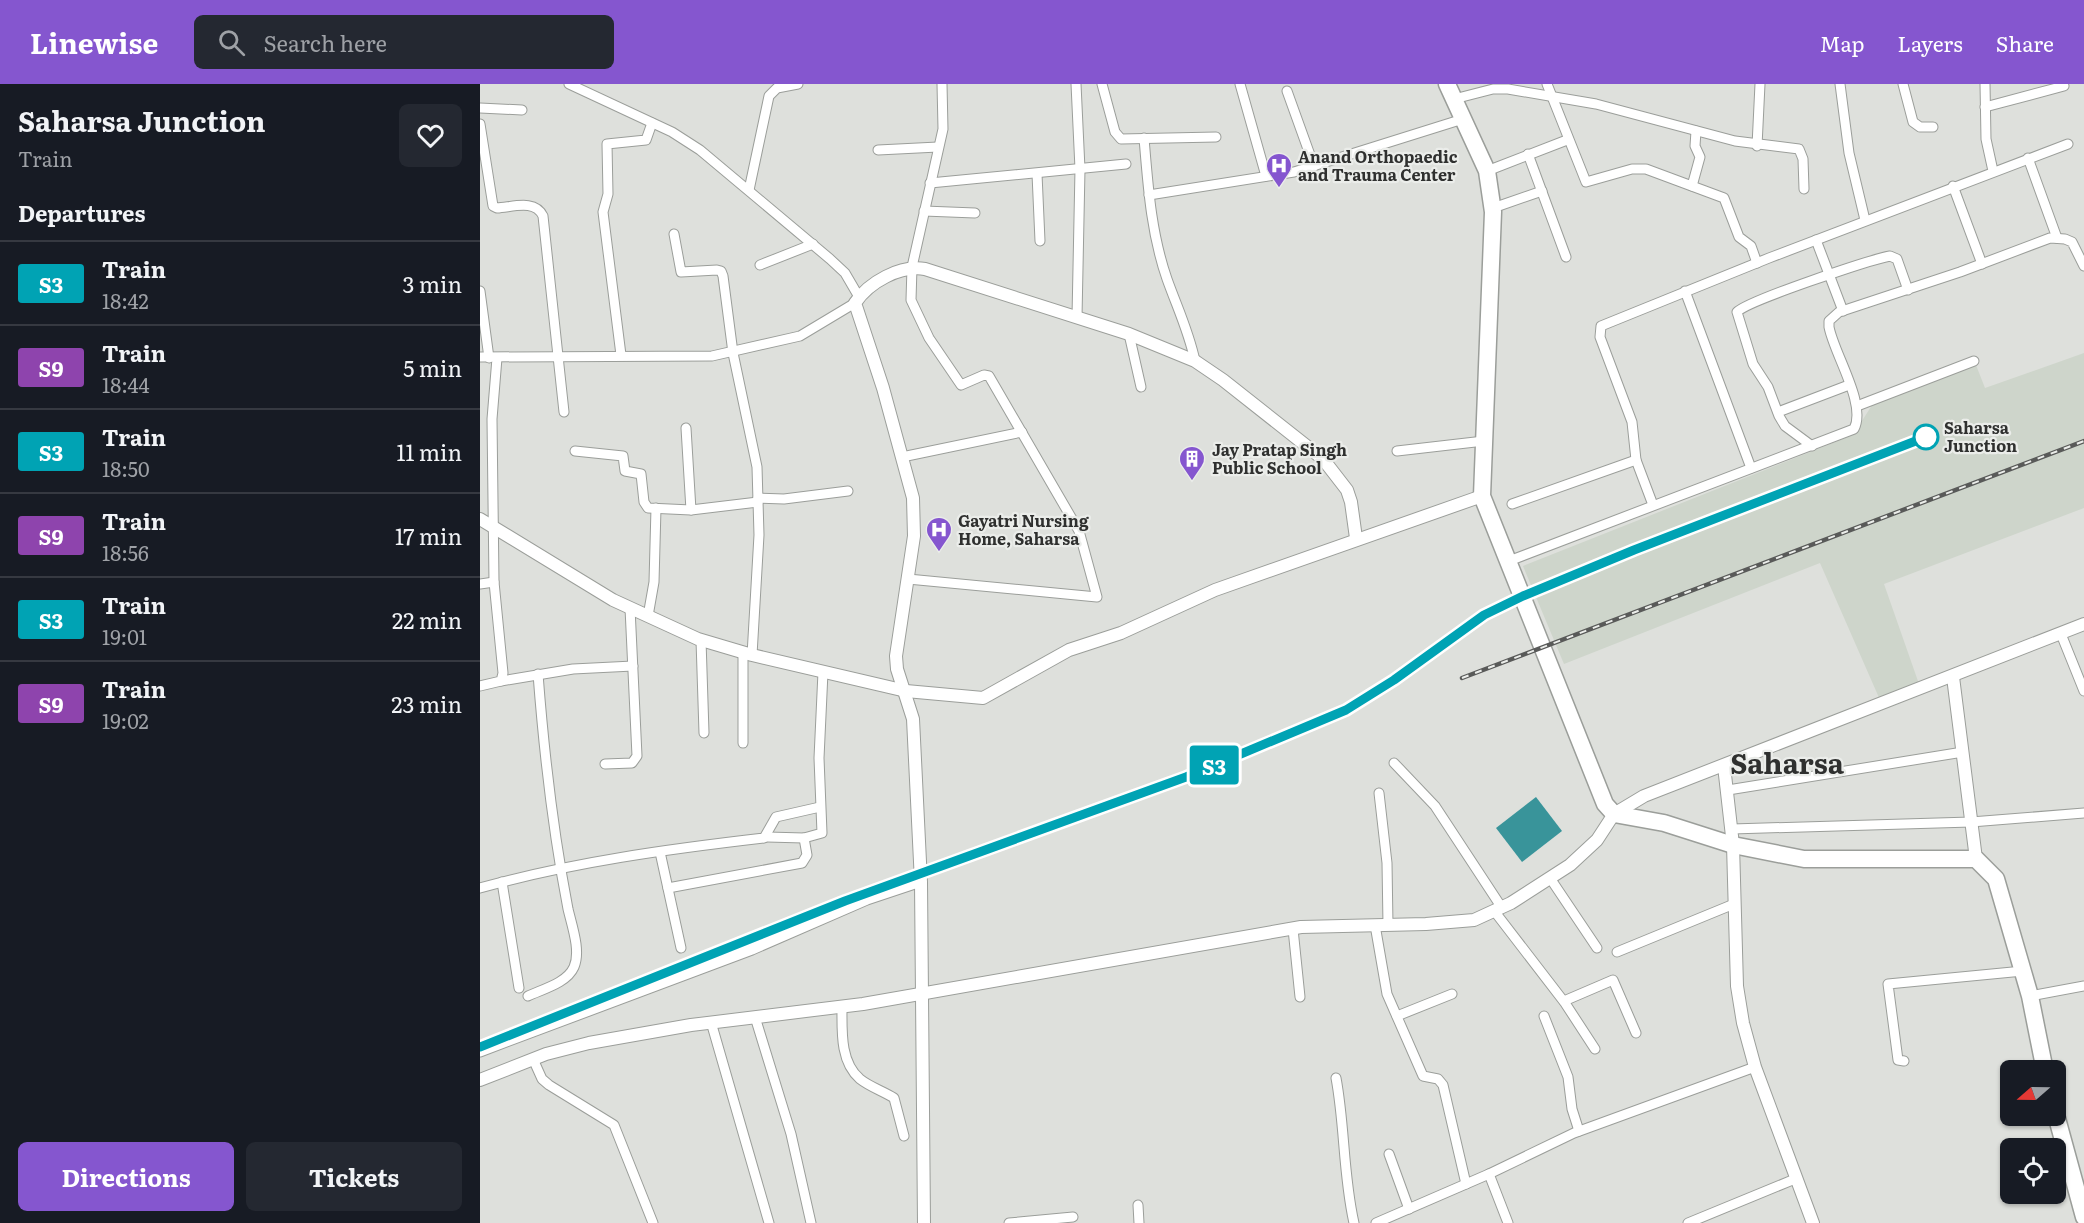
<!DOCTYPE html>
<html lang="en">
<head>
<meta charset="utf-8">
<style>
	:root { --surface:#171b24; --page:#242831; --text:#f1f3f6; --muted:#9ea1a6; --line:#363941; --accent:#8556cf }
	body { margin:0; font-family:Literata,serif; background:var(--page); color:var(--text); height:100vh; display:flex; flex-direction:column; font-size:22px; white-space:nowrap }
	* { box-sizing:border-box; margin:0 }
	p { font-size:20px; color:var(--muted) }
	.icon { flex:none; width:33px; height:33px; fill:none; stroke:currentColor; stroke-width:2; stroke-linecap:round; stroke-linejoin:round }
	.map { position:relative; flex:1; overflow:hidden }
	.drawer { display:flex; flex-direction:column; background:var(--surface); width:480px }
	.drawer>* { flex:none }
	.badge { padding:0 12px; border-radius:4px; font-size:21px; line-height:39px }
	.needle { width:39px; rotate:250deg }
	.fabs { position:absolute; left:1520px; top:976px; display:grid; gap:12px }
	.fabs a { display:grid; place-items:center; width:66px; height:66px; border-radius:9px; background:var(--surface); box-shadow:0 2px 4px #0004; font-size:30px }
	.map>.badge { position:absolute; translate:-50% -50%; box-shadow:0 0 0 3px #fff }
	h2 { padding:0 18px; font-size:22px; line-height:54px }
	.round { display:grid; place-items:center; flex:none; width:63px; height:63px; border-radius:9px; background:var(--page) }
	.summary { display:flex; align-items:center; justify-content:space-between; height:102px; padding:0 18px }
	h1 { font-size:28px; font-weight:700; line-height:45px }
	.cta { display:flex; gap:12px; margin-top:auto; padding:12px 18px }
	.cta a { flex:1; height:69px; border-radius:9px; background:var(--accent); color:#fff; font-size:24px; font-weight:700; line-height:69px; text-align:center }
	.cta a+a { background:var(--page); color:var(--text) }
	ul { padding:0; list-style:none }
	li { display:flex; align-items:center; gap:18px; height:84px; padding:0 18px; border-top:2px solid var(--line) }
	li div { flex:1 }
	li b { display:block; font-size:22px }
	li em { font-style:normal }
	li .badge { min-width:66px; font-weight:700; text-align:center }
	header { display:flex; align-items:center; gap:36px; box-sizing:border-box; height:84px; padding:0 30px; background:var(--accent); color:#fff }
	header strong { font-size:28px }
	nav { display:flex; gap:33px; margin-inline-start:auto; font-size:21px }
	.search { width:420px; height:54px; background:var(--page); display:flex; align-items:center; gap:15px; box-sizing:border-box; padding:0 21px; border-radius:9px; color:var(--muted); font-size:22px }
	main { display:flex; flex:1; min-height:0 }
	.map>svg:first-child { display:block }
</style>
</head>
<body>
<header>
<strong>Linewise</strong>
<div class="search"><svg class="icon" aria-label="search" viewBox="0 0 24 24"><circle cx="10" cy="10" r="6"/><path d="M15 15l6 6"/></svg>Search here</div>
<nav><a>Map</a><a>Layers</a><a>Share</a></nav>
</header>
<main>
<section class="drawer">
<div class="summary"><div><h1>Saharsa Junction</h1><p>Train</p></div><a class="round"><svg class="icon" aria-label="heart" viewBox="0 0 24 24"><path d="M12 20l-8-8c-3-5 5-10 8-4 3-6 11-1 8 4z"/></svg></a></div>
<h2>Departures</h2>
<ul>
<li><span class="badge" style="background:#00a3b4;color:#fff">S3</span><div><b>Train</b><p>18:42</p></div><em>3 min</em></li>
<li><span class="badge" style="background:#8e44ad;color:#fff">S9</span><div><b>Train</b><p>18:44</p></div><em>5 min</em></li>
<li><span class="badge" style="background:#00a3b4;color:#fff">S3</span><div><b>Train</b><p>18:50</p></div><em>11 min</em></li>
<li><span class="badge" style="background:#8e44ad;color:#fff">S9</span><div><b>Train</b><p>18:56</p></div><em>17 min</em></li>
<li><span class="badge" style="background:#00a3b4;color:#fff">S3</span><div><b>Train</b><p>19:01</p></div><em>22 min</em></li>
<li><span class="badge" style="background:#8e44ad;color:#fff">S9</span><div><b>Train</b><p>19:02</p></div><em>23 min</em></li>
</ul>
<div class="cta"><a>Directions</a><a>Tickets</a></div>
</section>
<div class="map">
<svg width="1604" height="1139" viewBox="0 0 1604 1139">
	<rect width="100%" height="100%" fill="#dee0dc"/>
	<!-- built -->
	<polygon fill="#ced5cb" points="1604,269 1604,424 1404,500 1439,600 1400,616 1340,479 1084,580 1043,482 1373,351 1394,318 1496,281 1505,304"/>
	<!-- water -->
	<polygon fill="#39949a" points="1056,713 1082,747 1042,778 1016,744"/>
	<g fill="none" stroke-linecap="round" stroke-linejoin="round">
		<defs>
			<g id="street">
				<polyline points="89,0 192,48 220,66 350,175 365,189 379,213"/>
				<polyline points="596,0 600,85 597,233"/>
				<polyline points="622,0 635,48 641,55 736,53"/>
				<polyline points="760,0 786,92"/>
				<polyline points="1067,0 1106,98 1152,85 1166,85 1244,114 1259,153 1271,162 1277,179"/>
				<polyline points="1360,0 1369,69 1385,136"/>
				<polyline points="1423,0 1433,38 1440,43 1453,43"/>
				<polyline points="1505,0 1506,55 1513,87"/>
				<polyline points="807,7 834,82"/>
				<polyline points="974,15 1013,5 1028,5 1116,20 1255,57 1319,65 1323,75 1324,105"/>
				<polyline points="1505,23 1584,2"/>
				<polyline points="0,24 42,26"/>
				<path d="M0 40 13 122 17 124C33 123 55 115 63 132L84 328"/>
				<path d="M664 54C668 102 671 149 687 195 697 223 709 248 715 277"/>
				<polyline points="1277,62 1280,0"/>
				<polyline points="398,66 458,63"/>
				<polyline points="1048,70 1086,173"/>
				<polyline points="1548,74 1577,154"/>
				<polyline points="1007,87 1087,56"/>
				<polyline points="557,90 560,157"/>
				<polyline points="450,99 646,80"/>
				<polyline points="1212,102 1220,73 1215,62 1216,47"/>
				<polyline points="1473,102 1502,180"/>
				<polyline points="269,106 289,12 297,4 318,0"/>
				<polyline points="669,111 814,88 983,35"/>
				<polyline points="1013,124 1062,107"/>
				<polyline points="444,127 495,129"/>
				<polyline points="194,150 201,188 237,186 241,187 243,192 253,269 277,383 279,451 272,571"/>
				<polyline points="1336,156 1363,227"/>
				<polyline points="280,181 333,160"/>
				<polyline points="0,207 9,274"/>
				<polyline points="1205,207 1271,384"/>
				<polyline points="649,250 661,303"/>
				<polyline points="141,271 123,128 128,110 127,60 166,56 172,39"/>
				<polyline points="0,273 232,272 320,252 375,219"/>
				<polyline points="1377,322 1494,277"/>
				<polyline points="1298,328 1369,301"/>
				<polyline points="206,344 211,426"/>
				<path d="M1332 362 1305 342 1299 332 1288 303 1273 280 1257 228C1267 217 1389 176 1410 172L1417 175 1428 206"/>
				<polyline points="95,367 143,372 145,387 161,390 164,418 168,424 211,426 278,418"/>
				<polyline points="917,367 1004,357"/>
				<polyline points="422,373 542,348"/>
				<polyline points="278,414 304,415 368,407"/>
				<polyline points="1032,420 1156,376"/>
				<polyline points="1173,421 1156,376 1152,338 1120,253 1121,242 1289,174 1588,60"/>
				<path d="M1029 477 1374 345C1387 320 1354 270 1349 243V237L1359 228 1480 188 1570 154 1585 155 1592 158 1604 182"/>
				<polyline points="428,495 617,513 599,447 509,292 504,291 481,301 449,254 431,216 432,183 463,45 462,0"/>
				<polyline points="0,500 14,498"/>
				<polyline points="168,532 174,498 176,424"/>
				<polyline points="1581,550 1604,607"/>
				<polyline points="221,556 224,649"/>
				<polyline points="263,569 263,659"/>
				<polyline points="21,597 93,585 153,582"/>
				<polyline points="0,602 21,597 23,589 14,498 12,335 17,274"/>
				<polyline points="914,679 955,722 1022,824"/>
				<polyline points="125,680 152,679 157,672 150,524"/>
				<polyline points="1248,706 1483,668"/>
				<polyline points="899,709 907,779 908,841"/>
				<polyline points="1252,745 1491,738 1604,729"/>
				<polyline points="287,753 324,754 342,749 339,674 343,588"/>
				<polyline points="180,768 201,864"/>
				<polyline points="1070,794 1117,864"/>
				<polyline points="22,798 39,904"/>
				<path d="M0 804C93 778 189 765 284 754L296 733 340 723"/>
				<polyline points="188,804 322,779 327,771 324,754"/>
				<polyline points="1015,828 1085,919 1115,965"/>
				<polyline points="895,841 907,910 943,992 958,995 963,1001 986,1100"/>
				<polyline points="813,845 820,913"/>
				<polyline points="1137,868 1254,820"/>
				<path d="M48 912C63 905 87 899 94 883 101 867 92 842 88 825 73 747 64 669 58 590"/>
				<polyline points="1550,912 1604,902"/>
				<polyline points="1084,917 1133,896 1156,949"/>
				<path d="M362 923C362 947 360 978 380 995 390 1003 403 1007 414 1014L424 1052"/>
				<polyline points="917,932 972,910"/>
				<polyline points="1064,932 1088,993 1092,1025 1099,1047"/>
				<polyline points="275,933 311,1050 331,1139"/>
				<polyline points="231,938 289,1139"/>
				<polyline points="0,968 272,866 387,816 441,798"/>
				<polyline points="53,975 62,995 69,1001 134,1041 173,1139"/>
				<polyline points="1424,977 1418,976 1408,900 1543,887"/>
				<path d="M856 994C865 1042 863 1091 874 1139"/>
				<polyline points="909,1070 929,1125"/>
				<polyline points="1009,1090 1028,1139"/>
				<polyline points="658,1121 659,1139"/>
				<polyline points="529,1139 593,1133"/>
				<polyline points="896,1139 1009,1090 1094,1049 1275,983"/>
				<polyline points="1208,1139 1315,1095"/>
			</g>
			<g id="secondary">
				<polyline points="0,435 133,516 218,555 272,571 426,607 503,614 589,566 641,549 735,506 1002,412"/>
				<polyline points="1473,593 1496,775"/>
				<polyline points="1244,682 1253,761 1257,902 1263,939 1275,983 1333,1139"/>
				<polyline points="0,996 66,970 109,959 211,941 383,920 821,843 946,840 994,836 1031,819 1090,781 1117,756 1134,730 1164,712 1604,540"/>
				<path d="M444 1139 441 798 433 635 417 585 416 572 434 452 433 414 403 304 375 219C389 198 420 181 445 185L649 250 715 277 743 296 843 375 867 406 871 418 876 454"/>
			</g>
			<g id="highway">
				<polyline points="967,0 1007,87 1013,128 1002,412 1125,720 1134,730 1184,739 1253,761 1324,775 1496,775 1516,795 1550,912 1565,987"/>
				<polyline points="1575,1027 1604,1133"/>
			</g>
		</defs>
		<!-- street casing -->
		<use href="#street" stroke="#9b9e9a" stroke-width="11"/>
		<!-- secondary casing -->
		<use href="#secondary" stroke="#9b9e9a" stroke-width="14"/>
		<!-- highway casing -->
		<use href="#highway" stroke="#9b9e9a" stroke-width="19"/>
		<!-- street -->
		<use href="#street" stroke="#fff" stroke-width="9"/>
		<!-- secondary -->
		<use href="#secondary" stroke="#fff" stroke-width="12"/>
		<!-- highway -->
		<use href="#highway" stroke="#fff" stroke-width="16"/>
		<defs>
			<g id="rail">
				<polyline points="982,594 1604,357"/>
				<polyline points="0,963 365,817 706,693 866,625 914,596 1004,531 1043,512 1154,466 1446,353"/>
			</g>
		</defs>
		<!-- rail casing -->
		<use href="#rail" stroke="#595a59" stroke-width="4.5"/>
		<!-- rail -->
		<use href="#rail" stroke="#ebedea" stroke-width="2" stroke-dasharray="7" stroke-linecap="butt"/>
	</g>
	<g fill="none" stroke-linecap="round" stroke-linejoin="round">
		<defs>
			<polyline id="line" points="0,963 365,817 706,693 866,626 914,596 1004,531 1043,512 1154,466 1446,353"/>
		</defs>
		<!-- line casing -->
		<use href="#line" stroke="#fff" stroke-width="14"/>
		<!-- line -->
		<use href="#line" stroke="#00a3b4" stroke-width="9"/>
	</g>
	<!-- icons -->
	<defs>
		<symbol id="hospital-pin" viewBox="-11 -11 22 30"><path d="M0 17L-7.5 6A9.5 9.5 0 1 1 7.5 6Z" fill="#8556cf" stroke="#ebedea"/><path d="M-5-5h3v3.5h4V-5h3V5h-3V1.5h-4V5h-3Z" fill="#fff"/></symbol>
		<symbol id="building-pin" viewBox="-11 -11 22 30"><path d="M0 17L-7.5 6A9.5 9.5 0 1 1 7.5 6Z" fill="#8556cf" stroke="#ebedea"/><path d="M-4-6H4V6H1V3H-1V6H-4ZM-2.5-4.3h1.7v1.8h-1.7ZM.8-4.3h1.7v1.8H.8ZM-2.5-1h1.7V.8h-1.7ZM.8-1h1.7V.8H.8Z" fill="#fff"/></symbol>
	</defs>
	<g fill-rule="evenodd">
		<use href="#hospital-pin" x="784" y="67" width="30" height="40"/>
		<use href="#building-pin" x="697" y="360" width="30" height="40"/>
		<use href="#hospital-pin" x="444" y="431" width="30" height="40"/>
	</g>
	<!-- markers -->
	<circle fill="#fff" stroke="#00a3b4" stroke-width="3" cx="1446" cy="353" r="12"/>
	<g text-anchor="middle" stroke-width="4.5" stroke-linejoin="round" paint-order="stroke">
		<!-- poi labels -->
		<g font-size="16" font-weight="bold" fill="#2f302f" stroke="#ebedea" text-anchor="start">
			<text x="818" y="79">Anand Orthopaedic<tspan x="818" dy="18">and Trauma Center</tspan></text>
			<text x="732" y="372">Jay Pratap Singh<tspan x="732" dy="18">Public School</tspan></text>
			<text x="478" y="443">Gayatri Nursing<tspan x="478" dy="18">Home, Saharsa</tspan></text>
		</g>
		<!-- stop labels -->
		<g font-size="16" font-weight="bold" fill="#2f302f" stroke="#ebedea" text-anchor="start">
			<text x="1464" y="350">Saharsa<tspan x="1464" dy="18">Junction</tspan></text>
		</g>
		<!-- town labels -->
		<g font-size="28" font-weight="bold" fill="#2f302f" stroke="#ebedea">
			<text x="1307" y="690">Saharsa</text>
		</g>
	</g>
</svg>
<div class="fabs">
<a><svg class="needle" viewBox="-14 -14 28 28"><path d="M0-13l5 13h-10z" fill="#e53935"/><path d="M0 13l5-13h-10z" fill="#9ea1a6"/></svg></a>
<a><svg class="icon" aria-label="locate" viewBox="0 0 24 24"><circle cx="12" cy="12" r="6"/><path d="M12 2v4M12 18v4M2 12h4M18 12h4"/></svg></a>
</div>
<b class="badge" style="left:734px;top:681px;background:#00a3b4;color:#fff">S3</b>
</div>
</main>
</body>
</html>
